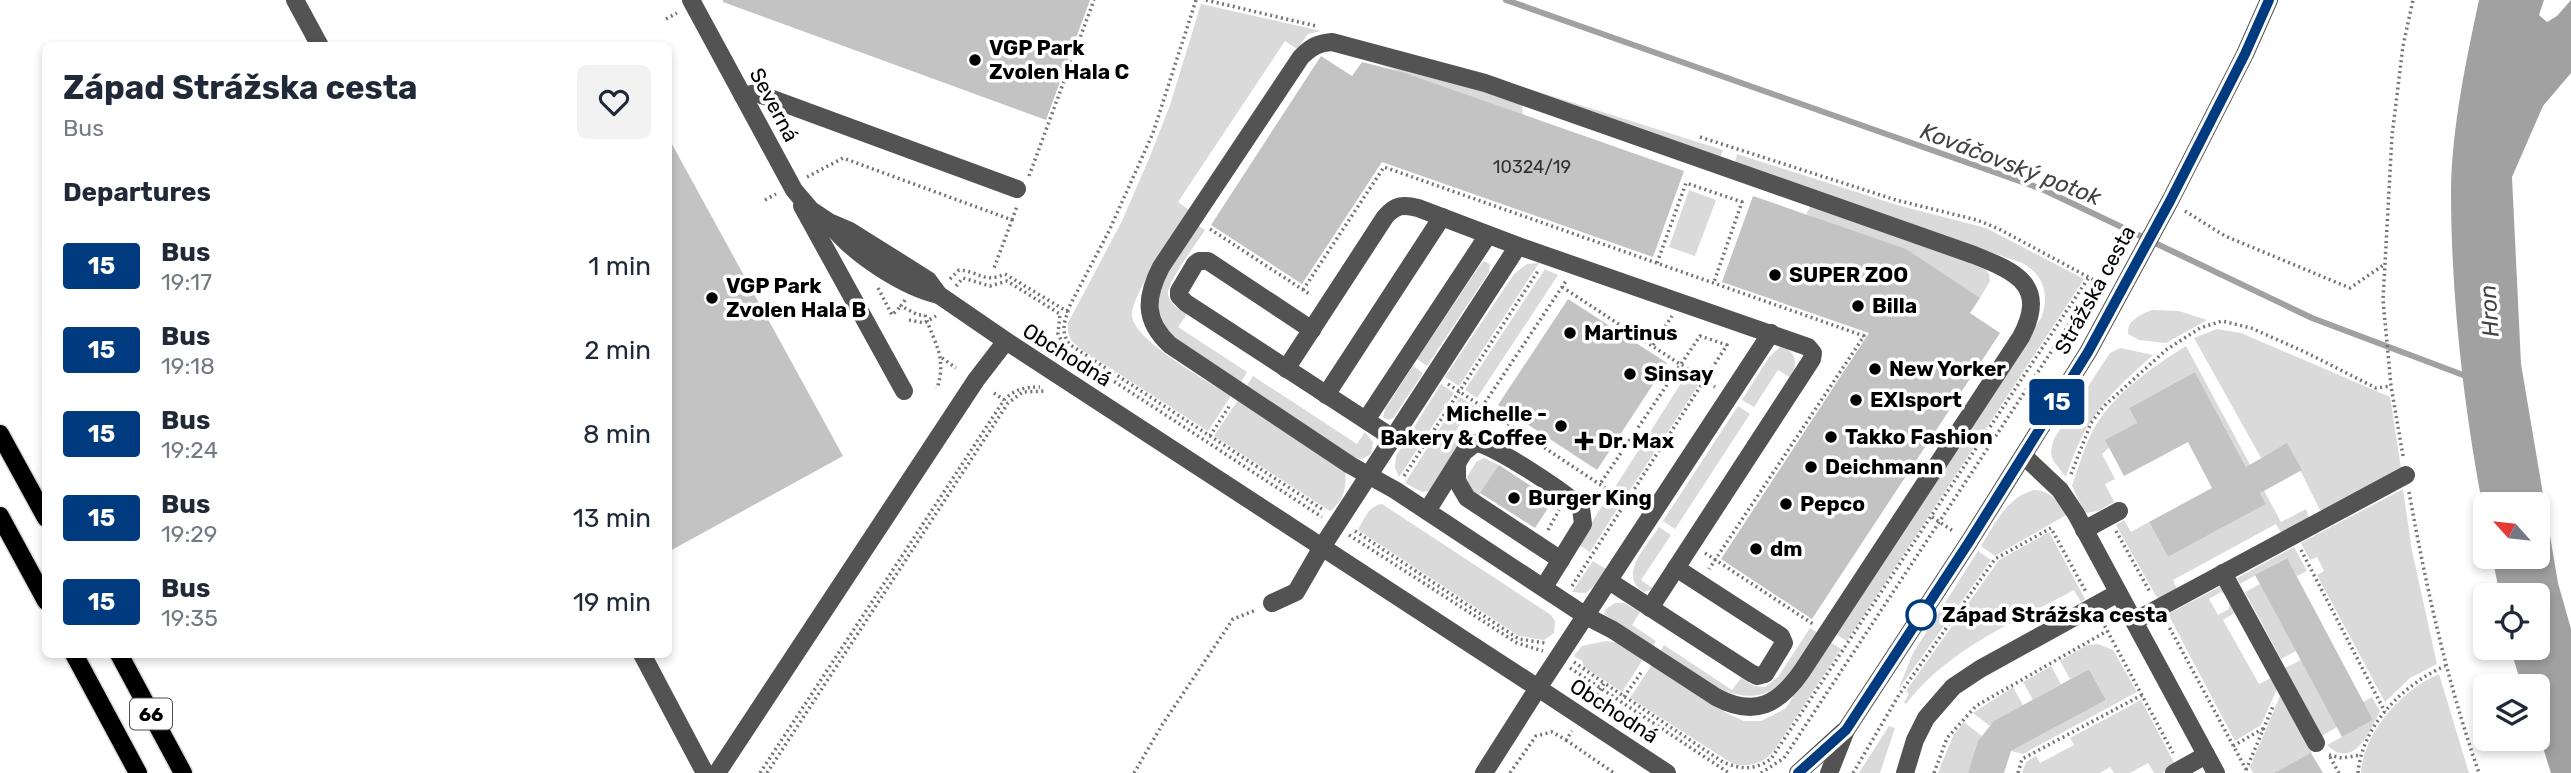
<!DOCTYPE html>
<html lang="en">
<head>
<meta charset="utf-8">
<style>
	:root { --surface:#fff; --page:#f2f2f3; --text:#1f2937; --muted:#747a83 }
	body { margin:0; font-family:Rubik,sans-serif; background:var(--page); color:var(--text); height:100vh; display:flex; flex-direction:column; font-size:26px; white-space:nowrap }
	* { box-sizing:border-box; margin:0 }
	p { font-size:23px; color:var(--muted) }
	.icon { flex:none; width:38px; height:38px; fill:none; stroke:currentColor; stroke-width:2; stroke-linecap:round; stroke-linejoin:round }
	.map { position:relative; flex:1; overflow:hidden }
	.drawer { position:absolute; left:42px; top:42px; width:630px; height:616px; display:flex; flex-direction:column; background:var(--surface); border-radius:10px; box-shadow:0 4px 10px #0003 }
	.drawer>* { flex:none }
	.badge { padding:0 14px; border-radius:5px; font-size:24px; line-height:46px }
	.needle { width:46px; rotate:297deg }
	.fabs { position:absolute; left:2473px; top:492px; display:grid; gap:14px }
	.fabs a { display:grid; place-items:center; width:77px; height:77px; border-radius:10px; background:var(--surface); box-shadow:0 4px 10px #0003; font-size:35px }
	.map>.badge { position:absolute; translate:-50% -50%; box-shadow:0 0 0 4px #fff }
	h2 { padding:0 21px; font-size:26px; line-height:63px }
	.round { display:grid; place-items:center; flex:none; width:74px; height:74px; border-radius:10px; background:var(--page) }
	.headline { display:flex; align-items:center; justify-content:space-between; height:119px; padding:0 21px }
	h1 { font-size:33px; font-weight:700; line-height:52px }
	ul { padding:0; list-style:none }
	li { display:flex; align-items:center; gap:21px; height:84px; padding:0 21px }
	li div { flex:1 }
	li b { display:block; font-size:26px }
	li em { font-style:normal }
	li .badge { min-width:77px; font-weight:700; text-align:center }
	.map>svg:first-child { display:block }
</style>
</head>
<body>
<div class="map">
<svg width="2571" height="773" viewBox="0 0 2571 773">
	<rect width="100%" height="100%" fill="#fff"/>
	<!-- green -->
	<g fill="#dadada">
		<path d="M1201 4 1321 31 1308 34 1297 49 1285 41 1281 47 1178 202 1189 210C1176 231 1132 293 1132 315 1133 341 1210 382 1231 396L1208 431 1079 348 1071 340 1068 332V323L1122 221 1151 154 1170 105Z"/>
		<polygon points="1364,59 1457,83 1522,105 1523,115"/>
		<polygon points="1485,75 1723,150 1720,158"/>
		<path d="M1737 154 1897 205 1986 228 2084 279 1847 641 1835 634 2041 318C2050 296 2044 274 2022 263L1735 163Z"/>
		<polygon points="1689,190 1716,200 1695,256 1669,247"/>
		<polygon points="1811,206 1981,265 1989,274 1990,281 1980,298 1806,214"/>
		<path d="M1196 224 1205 230C1197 243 1168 280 1168 294 1169 304 1179 309 1187 314L1178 327 1247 372 1240 384 1169 336 1159 318 1157 301 1161 282Z"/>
		<polygon points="1484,261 1490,264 1489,272 1427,366 1417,359 1480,265"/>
		<polygon points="1539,263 1459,386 1445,377 1514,274 1527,264"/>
		<polygon points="1545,269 1558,275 1477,398 1465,390"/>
		<path d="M2152 310 2179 311 2207 320 2166 343 2139 340 2128 334C2126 321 2141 314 2152 310Z"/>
		<polygon points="2217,329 2241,333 2390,397 2401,468 2323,511 2320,510 2287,444 2261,458 2194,338"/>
		<path d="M2186 346 2281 522 2306 509 2309 518 2282 534 2276 524 2173 580 2178 591 2160 599 2156 596 2116 525 2124 520 2131 532 2149 522 2168 557 2266 504 2195 372 2129 408 2137 423 2102 454 2115 479 2105 484 2114 502 2098 511 2085 513 2072 486C2078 469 2083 451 2091 434 2110 396 2151 368 2186 346Z"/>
		<path d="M1780 347C1798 350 1797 365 1791 378L1778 370 1754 407 1742 400 1769 357Z"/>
		<path d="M2120 348 2153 355C2108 395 2085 417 2066 477 2054 460 2046 459 2055 437L2110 353Z"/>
		<polygon points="1413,366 1423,373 1393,418 1388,420 1383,417 1385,409"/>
		<polygon points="1688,372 1701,381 1626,496 1614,489"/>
		<polygon points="1253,376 1357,444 1365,432 1373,442 1371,454 1362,459 1353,458 1246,387"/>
		<polygon points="1441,384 1454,393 1399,477 1395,468 1396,456"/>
		<polygon points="1460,397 1485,413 1477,424 1465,417 1453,435 1465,443 1432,491 1422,492 1405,483"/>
		<path d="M1238 400 1345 470C1347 486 1344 501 1330 511L1214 436Z"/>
		<polygon points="1738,406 1750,414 1675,529 1663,521"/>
		<polygon points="1484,458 1499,465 1477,499 1466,479 1476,462"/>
		<polygon points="2403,489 2412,551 2437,664 2410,678 2385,702 2317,575 2324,571 2317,557 2310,560 2301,543"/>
		<path d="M2034 490C2051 490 2058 502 2066 515L1995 556 1981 546C1995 524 2007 497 2034 490Z"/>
		<polygon points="1609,495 1621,503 1590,552 1578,544"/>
		<path d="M1382 504 1551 615 1555 621 1554 633 1544 640 1519 636 1358 530C1364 519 1368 506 1382 504Z"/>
		<path d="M1659 527 1671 535 1641 580 1654 589 1644 592C1617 575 1647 546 1659 527Z"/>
		<path d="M2049 532 2085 599 2081 602 2074 590C2014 622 1948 649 1906 704L1904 702 1909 694 1906 691 1999 560Z"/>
		<polygon points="2294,547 2307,571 2297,576 2286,558 2240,584 2237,578"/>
		<polygon points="1978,551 1991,560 1898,690 1913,653"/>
		<polygon points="1593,561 1606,569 1595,585 1586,593 1572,592"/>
		<polygon points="2225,584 2226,594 2221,592 2209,599 2218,615 2229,609 2229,602 2239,610 2223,620 2259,684 2271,678 2277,689 2261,725 2235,741 2168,614"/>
		<polygon points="2260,584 2296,651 2281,659 2245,592"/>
		<polygon points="1615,603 1624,603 1640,612 1632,625 1656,641 1653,646 1604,614 1606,609"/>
		<path d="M1810 628 1820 634C1811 647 1803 663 1792 674 1747 723 1703 678 1661 650L1664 645 1732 690 1741 678 1754 686 1765 687 1778 677Z"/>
		<polygon points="1605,641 1621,643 1644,658 1622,692 1584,667 1582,661 1574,656 1582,646"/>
		<path d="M1830 642 1841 649 1773 752C1762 764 1749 767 1733 764L1630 698 1653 663 1728 714 1744 721H1761L1785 709Z"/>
		<polygon points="2098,644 2113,650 2137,692 2023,754 2011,751 2106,700 2089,669 2070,679 2060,661 2087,645"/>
		<polygon points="2301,660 2337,727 2322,736 2285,668"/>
		<polygon points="2051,666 2061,684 2033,700 2023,682"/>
		<path d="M2439 674 2469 773H2361C2363 732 2403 689 2439 674Z"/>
		<polygon points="2013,687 2023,705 1990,726 1973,713"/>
		<polygon points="2280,696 2312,753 2277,773 2253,773 2250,767"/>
		<path d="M2372 697 2380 711C2370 731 2354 771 2327 745L2373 720 2363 702Z"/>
		<polygon points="2141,700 2176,766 2162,773 2154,773 2148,763 2130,773 2114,773 2110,767 2100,773 2022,773 2026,762 2036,756 2040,763 2074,745 2070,738"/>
		<polygon points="1964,722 1982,736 1968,773 1938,773 1953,736"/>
		<polygon points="1889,726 1895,728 1880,773 1859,773"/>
	</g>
	<!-- water -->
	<path fill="#a1a1a1" d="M2479 0H2544L2539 15 2547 22 2557 16 2571 0V73L2543 106 2512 177 2521 364 2558 583 2571 629V773H2551L2538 732V686H2522L2510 648H2538V595H2500L2492 557 2538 556V504H2485V519C2464 411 2451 299 2451 190 2452 127 2466 61 2479 0Z"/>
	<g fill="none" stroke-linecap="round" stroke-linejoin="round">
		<!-- stream -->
		<polyline stroke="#a1a1a1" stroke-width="6" points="1506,0 2042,189 2312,318 2471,378"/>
	</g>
	<!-- building -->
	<g fill="#c3c3c3">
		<polygon points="723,0 1090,0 1046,120 723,2"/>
		<polygon points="1321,56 1352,76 1362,62 1402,72 1684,171 1653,257 1382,162 1302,284 1211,225"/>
		<polygon points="668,137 843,456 668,552"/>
		<polygon points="1753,196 1906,249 1980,298 1970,313 2000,333 1812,619 1721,559 1869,333 1722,282"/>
		<polygon points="1568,299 1667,363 1597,470 1498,405"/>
		<polygon points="2195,372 2246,467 2287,443 2302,470 2260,493 2266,504 2168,557 2149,522 2212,488 2188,442 2124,476 2105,440 2137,423 2129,408"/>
		<polygon points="1499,465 1534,488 1533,490 1552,502 1535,528 1480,493"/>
		<polygon points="2287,558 2373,720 2342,737 2255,575"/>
		<polygon points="2089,669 2106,700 2011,751 2004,773 1968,773 1978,741 1994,721"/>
		<polygon points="2311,753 2323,773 2274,773"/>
	</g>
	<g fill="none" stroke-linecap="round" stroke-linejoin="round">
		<defs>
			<g id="major">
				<polyline points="0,434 46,518"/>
				<polyline points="0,516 46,601"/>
				<polyline points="74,654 138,773"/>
				<polyline points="119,654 183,773"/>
			</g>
		</defs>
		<!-- major casing -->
		<use href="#major" stroke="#dbdbdb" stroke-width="21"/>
		<!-- path -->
		<g stroke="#757575" stroke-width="3.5" stroke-dasharray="2 3.5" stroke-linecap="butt">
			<polyline points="1206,0 1316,26"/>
			<polyline points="666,19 677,13"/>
			<polyline points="1700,137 1896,200 1977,220 1999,229 2105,286"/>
			<polyline points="1029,176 1094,0"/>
			<polyline points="807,177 843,158 1012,220 994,268"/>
			<polyline points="765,200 776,194"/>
			<polyline points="2185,211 2225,236 2350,288 2385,264"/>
			<polyline points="1012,220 1017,206"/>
			<polyline points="1210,229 1311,295"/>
			<polyline points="1657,263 1686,183 1742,202 1714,282"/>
			<path d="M950 279 959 270C979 271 983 284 1005 274L1068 312C1063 324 1062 333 1069 344L1325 511"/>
			<polyline points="956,286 963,278 990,286 1007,281 1060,314 1058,334 1066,350 1322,517"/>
			<polyline points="1562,287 1715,387"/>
			<polyline points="878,288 892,315 901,306"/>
			<polyline points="1303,290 1384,167 1864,336 1709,569"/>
			<polyline points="905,300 901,306 918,315 925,315"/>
			<polyline points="823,307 833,301"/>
			<polyline points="1067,311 1109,231 1153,133 1196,0"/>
			<path d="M925 315C935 345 947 357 937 389"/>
			<polyline points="909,320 924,323 936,316"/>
			<polyline points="1653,345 1672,316"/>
			<polyline points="942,358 956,368"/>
			<polyline points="1448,384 1634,507"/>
			<polyline points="994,393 1004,400"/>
			<polyline points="1482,407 1566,281"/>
			<polyline points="1210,436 1230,405"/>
			<polyline points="2403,456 2391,386 2383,300 2392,136 2403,46 2413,0"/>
			<polyline points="2071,474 2091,423 2104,406 2166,350 2200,328 2222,321 2251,328 2307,353 2376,388 2391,386"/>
			<polyline points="1404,476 1538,271"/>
			<path d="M2409 492C2426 587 2447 681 2479 773"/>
			<polyline points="1932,517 1953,531"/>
			<polyline points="1548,530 1559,510"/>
			<polyline points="1355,531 1519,639 1545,643"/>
			<polyline points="2116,531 2150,592"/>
			<polyline points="1349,535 1517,643 1543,651"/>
			<polyline points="2301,550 2385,712"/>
			<polyline points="1705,553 1813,624"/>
			<polyline points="1572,586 1727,345 1700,336 1600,484"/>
			<polyline points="2102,621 2173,753"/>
			<polyline points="2167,623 2248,773"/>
			<polyline points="1574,662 1604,683"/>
			<polyline points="1570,668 1729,773"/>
			<polyline points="1624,697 1643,670"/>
			<path d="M1591 704 1604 683 1723 762C1741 770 1755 770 1771 759L2089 277"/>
			<polyline points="1566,740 1614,773"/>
			<polyline points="2233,746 2264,728"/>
			<polyline points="2329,755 2342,758 2361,755"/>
			<polyline points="2330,757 2339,773"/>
			<polyline points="2246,770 2274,704"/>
			<path d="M760 773 1004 400C1015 389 1025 387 1040 387"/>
			<polyline points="767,773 1008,403 1023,392 1046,391"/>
			<polyline points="1134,773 1162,725 1233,619 1256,610"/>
			<polyline points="1510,773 1536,736 1552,732 1566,740 1572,731"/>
			<polyline points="1761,773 1784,758 2097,282"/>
			<polyline points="1853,773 1899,695 1995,559 2051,528 2086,592"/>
			<polyline points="1934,773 1947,738 1976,706 2107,631"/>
			<polyline points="2018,773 2022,759 2142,695"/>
			<path d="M2358 773C2362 725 2404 684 2445 666"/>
		</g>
		<!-- minor -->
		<g stroke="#535353" stroke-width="18">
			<polyline points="295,0 320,46"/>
			<polyline points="691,0 794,190 811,210 829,222 850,231 928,280 939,295 1006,341"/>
			<path d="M1332 42 1485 83 1974 255C2017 272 2048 286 2021 337L1802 671C1779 704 1755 718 1716 697L1613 630 1586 616 1395 490 1350 465 1170 345C1144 321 1145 298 1161 267L1301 57C1311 47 1318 43 1332 42Z"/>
			<polyline points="743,96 756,93 1017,189"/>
			<polyline points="802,206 904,391"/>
			<path d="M831 225C853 254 904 287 939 295"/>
			<polyline points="1312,330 1208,261 1199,261 1195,264 1179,291 1179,296 1186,303 1393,438"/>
			<path d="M1286 369 1385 217C1395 205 1403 204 1418 208L1518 246 1808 347 1813 353 1812 359 1650 608"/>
			<polyline points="1326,395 1442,217"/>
			<polyline points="1366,420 1488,235"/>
			<polyline points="2024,456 2060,490 2076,514 2216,773"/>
			<polyline points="1457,464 1457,481 1467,498 1561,560"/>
			<path d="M1427 511 1464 452 1475 443C1492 443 1568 494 1581 508L1583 524 1544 587"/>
			<polyline points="2084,530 2119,511"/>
			<polyline points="2223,573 2316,743"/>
			<polyline points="1609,581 1751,673 1757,676 1765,674 1784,643 1781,636 1676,568"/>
			<polyline points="1272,603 1296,592 1322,547 1518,246"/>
			<polyline points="2142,617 2406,475"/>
			<polyline points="642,654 705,773"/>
			<polyline points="717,773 976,380 1006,341 1538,688 1771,333"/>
			<polyline points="1484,773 1538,688 1667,773"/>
			<polyline points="1798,773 1843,732"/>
			<polyline points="1829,773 1846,730 1969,542 2088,352 2170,201 2245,54 2269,0"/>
			<polyline points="1905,773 1915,740 1926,718 1953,687 1980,669 2118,593"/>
			<polyline points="2174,773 2206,755"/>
		</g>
		<!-- major -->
		<use href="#major" stroke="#000" stroke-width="18"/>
	</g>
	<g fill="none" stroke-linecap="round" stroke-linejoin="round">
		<defs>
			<polyline id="line" points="1798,773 1846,730 1969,542 2088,352 2170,201 2245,54 2269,0"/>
		</defs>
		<!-- line casing -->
		<use href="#line" stroke="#fff" stroke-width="16"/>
		<!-- line -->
		<use href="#line" stroke="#003b80" stroke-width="10"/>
	</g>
	<!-- markers -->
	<g fill="#000" stroke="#fff" stroke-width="2.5">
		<circle cx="975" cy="60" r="7"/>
		<circle cx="1775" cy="275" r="7"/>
		<circle cx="712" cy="298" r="7"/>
		<circle cx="1858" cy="306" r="7"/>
		<circle cx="1570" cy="333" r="7"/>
		<circle cx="1875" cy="369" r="7"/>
		<circle cx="1630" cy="374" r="7"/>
		<circle cx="1856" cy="400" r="7"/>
		<circle cx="1561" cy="426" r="7"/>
		<circle cx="1831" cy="437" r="7"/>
		<path d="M1580.5 430.5h7v7h7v7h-7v7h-7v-7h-7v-7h7z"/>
		<circle cx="1811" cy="467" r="7"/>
		<circle cx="1514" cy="498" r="7"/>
		<circle cx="1786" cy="504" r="7"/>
		<circle cx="1756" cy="549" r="7"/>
	</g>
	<circle fill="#fff" stroke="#003b80" stroke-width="3.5" cx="1921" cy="615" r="14"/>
	<g text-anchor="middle" stroke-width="7" stroke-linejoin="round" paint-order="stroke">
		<!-- number labels -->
		<g font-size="18" fill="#313131">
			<text x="1532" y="173">10324/19</text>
		</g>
		<!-- shield labels -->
		<rect fill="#fff" stroke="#4c4c4c" stroke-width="2" x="130" y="698.5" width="42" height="31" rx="5"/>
		<g font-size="19" font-weight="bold" fill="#000">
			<text x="151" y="721">66</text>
		</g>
		<!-- poi labels -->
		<g font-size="21" font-weight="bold" fill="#000" stroke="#fff" text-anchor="start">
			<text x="989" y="55">VGP Park<tspan x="989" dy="24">Zvolen Hala C</tspan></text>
			<text x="1789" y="282">SUPER ZOO</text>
			<text x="726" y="293">VGP Park<tspan x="726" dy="24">Zvolen Hala B</tspan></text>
			<text x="1872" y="313">Billa</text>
			<text x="1584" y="340">Martinus</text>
			<text x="1889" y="376">New Yorker</text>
			<text x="1644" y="381">Sinsay</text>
			<text x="1870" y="407">EXIsport</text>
			<text x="1547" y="421" text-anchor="end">Michelle -<tspan x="1547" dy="24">Bakery &amp; Coffee</tspan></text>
			<text x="1845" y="444">Takko Fashion</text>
			<text x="1598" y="448">Dr. Max</text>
			<text x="1825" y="474">Deichmann</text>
			<text x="1528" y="505">Burger King</text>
			<text x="1800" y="511">Pepco</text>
			<text x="1770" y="556">dm</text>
		</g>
		<!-- street labels -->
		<g font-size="21" fill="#000" stroke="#fff">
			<text transform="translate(774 105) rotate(62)" y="7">Severná</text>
			<text transform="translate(2095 290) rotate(-61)" y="7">Strážska cesta</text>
			<text transform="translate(1067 355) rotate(32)" y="7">Obchodná</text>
			<text transform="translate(1614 711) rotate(33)" y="7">Obchodná</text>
		</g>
		<!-- stop labels -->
		<g font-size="21" font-weight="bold" fill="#000" stroke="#fff" text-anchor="start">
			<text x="1942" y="622">Západ Strážska cesta</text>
		</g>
		<!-- water labels -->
		<g font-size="23" font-style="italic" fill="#424242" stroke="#fff">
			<text transform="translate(2011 164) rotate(21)" y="8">Kováčovský potok</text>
			<text transform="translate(2489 311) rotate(-94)" y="8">Hron</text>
		</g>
	</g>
</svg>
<div class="fabs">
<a><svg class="needle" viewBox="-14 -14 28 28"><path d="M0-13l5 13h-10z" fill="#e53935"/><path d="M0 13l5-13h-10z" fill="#747a83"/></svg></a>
<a><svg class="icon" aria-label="locate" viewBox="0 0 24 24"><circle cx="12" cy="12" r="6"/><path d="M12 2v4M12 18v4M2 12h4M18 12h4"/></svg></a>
<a><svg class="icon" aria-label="layers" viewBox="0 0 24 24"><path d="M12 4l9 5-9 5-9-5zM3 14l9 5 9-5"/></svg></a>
</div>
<b class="badge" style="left:2057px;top:402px;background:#003b80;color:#fff">15</b>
<section class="drawer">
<div class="headline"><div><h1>Západ Strážska cesta</h1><p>Bus</p></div><a class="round"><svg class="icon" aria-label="heart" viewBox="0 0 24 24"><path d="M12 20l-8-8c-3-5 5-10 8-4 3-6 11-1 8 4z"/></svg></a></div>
<h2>Departures</h2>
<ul>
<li><span class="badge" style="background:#003b80;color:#fff">15</span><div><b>Bus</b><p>19:17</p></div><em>1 min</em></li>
<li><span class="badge" style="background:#003b80;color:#fff">15</span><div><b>Bus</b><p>19:18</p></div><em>2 min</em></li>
<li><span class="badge" style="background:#003b80;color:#fff">15</span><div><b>Bus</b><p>19:24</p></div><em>8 min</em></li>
<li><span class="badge" style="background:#003b80;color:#fff">15</span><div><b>Bus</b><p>19:29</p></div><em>13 min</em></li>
<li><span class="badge" style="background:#003b80;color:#fff">15</span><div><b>Bus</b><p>19:35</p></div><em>19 min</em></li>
</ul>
</section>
</div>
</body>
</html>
